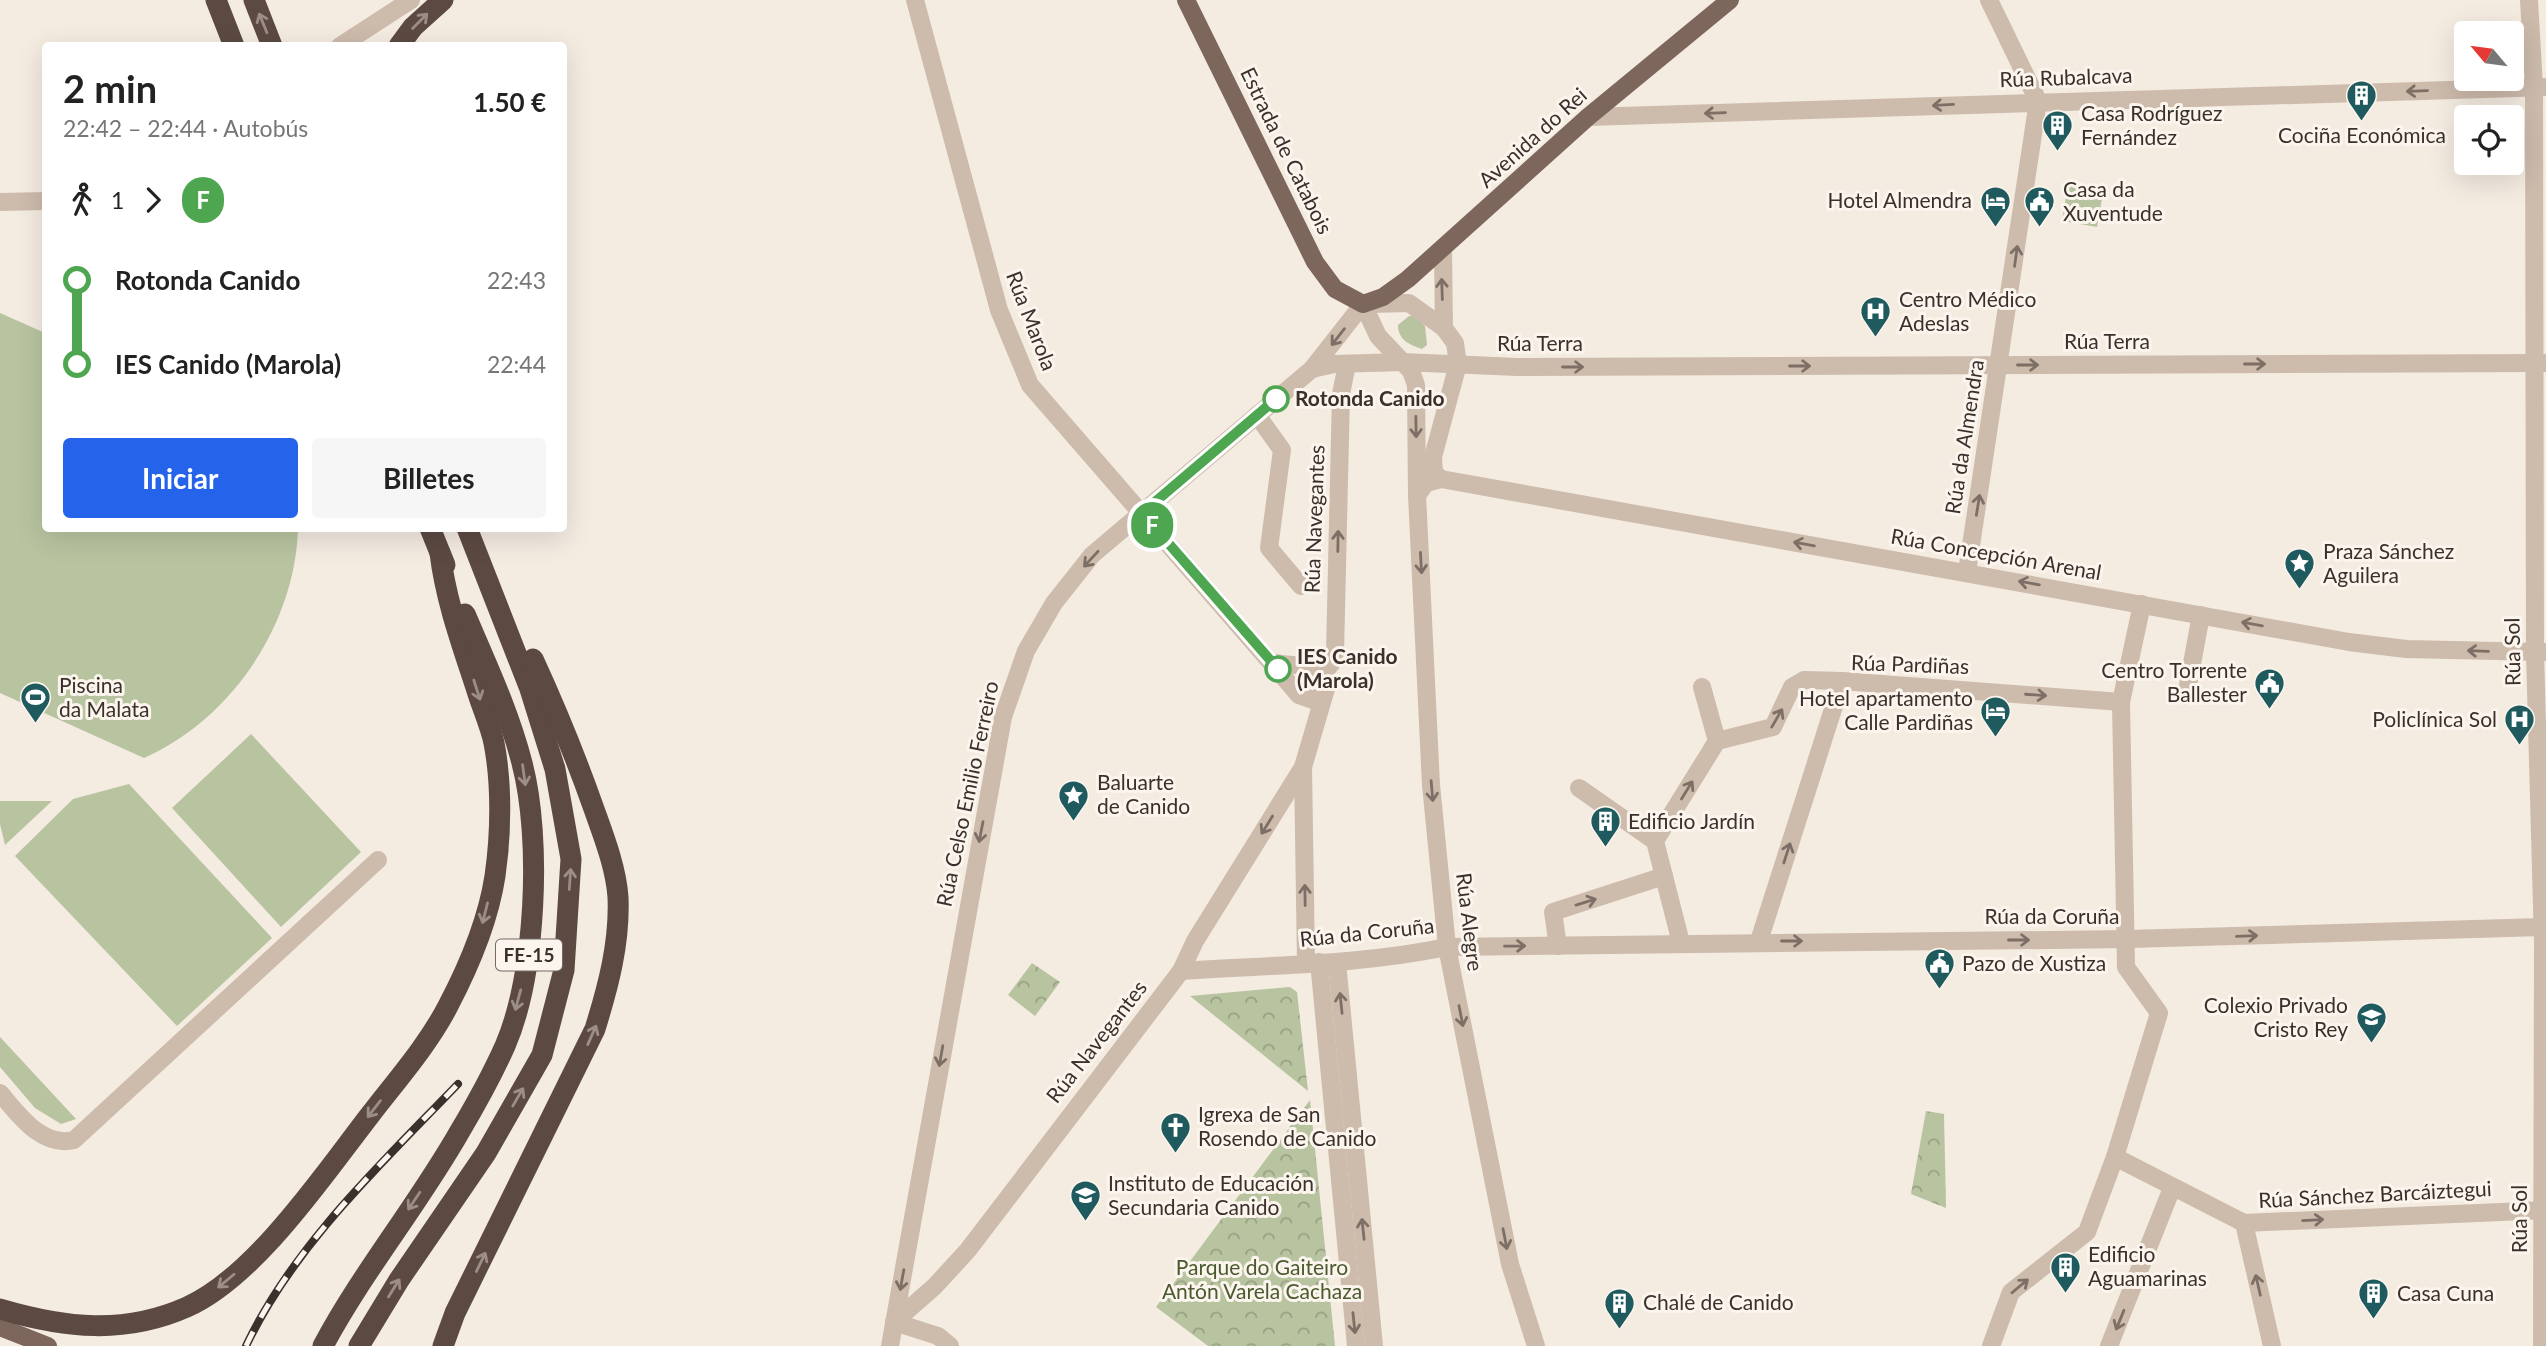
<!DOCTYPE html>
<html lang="es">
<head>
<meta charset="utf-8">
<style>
	:root { --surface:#fff; --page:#f6f6f6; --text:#222; --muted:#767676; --accent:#2563eb }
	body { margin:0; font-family:Lato,sans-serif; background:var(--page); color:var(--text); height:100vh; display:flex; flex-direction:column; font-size:26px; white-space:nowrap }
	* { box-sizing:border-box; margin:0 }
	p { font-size:23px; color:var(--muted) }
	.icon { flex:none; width:38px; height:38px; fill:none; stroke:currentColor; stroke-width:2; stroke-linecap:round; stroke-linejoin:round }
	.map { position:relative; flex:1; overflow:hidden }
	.side { position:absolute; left:42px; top:42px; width:525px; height:490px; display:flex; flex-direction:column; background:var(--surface); border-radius:7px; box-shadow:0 7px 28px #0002 }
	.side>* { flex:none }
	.badge { padding:0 14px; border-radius:23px; font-size:24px; line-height:46px }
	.needle { width:46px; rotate:299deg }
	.controls { position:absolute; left:2454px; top:21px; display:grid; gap:14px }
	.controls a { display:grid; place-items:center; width:70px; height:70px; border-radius:7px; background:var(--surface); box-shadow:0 7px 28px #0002; font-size:35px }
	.map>.badge { position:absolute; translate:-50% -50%; box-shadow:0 0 0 4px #fff }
	.legs { display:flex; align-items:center; gap:10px; height:77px; padding:0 21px; font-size:23px }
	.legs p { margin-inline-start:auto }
	.overview { display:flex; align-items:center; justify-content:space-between; height:119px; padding:0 21px }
	h1 { font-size:38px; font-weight:700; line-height:52px }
	.cta { display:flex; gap:14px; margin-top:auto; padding:14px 21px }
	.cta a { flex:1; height:80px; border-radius:7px; background:var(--accent); color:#fff; font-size:28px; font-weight:700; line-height:80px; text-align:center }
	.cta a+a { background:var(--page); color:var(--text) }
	ul { padding:0 21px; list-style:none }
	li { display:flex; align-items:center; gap:24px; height:84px; font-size:26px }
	li i { display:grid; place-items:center; width:10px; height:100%; margin:0 9px; background:currentColor }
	li i::after { content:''; width:18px; height:18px; margin:-9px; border:5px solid; border-radius:50%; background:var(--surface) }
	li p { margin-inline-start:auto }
	li:first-child i { background:linear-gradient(#0000 50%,currentColor 0) }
	li:last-child i { background:linear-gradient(currentColor 50%,#0000 0) }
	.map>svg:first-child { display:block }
</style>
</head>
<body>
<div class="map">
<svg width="2546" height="1346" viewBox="0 0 2546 1346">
	<defs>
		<pattern id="forest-crowns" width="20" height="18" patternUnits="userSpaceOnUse" patternTransform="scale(1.75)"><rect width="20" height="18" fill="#b8c4a0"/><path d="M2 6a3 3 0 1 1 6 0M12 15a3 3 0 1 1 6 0" fill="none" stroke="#97a083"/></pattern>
	</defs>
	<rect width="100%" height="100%" fill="#f4ebe1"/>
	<!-- grass -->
	<g fill="#b8c4a0">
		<path d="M0 313 45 333 46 528 298 529C295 624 232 719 144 758L0 693Z"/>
		<path d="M1409 316H1415L1425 326 1427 345 1422 349C1410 345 1398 340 1398 325Z"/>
		<polygon points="251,734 361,852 281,927 172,808"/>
		<polygon points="129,784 272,938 177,1026 15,856 73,799"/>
		<polygon points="0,801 52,801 5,845 0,824"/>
		<polygon points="0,1037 76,1119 61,1124 35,1108 0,1067"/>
	</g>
	<!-- forest -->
	<g fill="url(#forest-crowns)">
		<polygon points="2068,184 2104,187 2097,227 2062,221"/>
		<polygon points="1032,963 1060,982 1035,1016 1008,995"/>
		<polygon points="1290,987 1297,992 1308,1091 1190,996"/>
		<polygon points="1310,1100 1335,1346 1208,1346 1156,1307"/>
		<polygon points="1926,1111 1944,1114 1946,1208 1911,1194"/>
	</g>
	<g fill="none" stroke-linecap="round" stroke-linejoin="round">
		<!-- minor -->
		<g stroke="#cdbbac" stroke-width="18">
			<polyline points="915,0 999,310 1030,385 1299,695 1313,700 1323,695"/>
			<polyline points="2529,0 2534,88 2535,652 2543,943 2542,1346"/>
			<polyline points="340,46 411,0"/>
			<polyline points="1588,117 2546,87"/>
			<polyline points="0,202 46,201"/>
			<polyline points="1443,249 1444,328"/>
			<polyline points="1363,304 1378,336 1411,371 1416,385 1417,495 1431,785 1447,947 1510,1264 1536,1346"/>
			<polyline points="1369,304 1409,303 1444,328 1455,343 1458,364 1433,457 1434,473 1441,479"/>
			<polyline points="1312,369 1334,364 1403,362 1517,367 2546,363"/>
			<polyline points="1257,415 1282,450 1269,548 1301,586"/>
			<polyline points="1417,495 1426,483 1441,479 2349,642 2406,649 2546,652"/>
			<polyline points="1967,572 2038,101 1989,0"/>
			<polyline points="2142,604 2121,702 2126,967 2159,1013 2115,1157 2244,1223 2546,1210"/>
			<path d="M1272 662C1292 668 1322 660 1328 682L1303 767 1306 963"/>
			<polyline points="1324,672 1331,664 1335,653 1341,394 1347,364"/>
			<polyline points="1702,687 1717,741"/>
			<polyline points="2186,696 2201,615"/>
			<polyline points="1717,741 1773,727 1792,687 1804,680 1842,681"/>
			<polyline points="1579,788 1655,841"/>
			<polyline points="1759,941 1842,681 2121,702"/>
			<polyline points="1681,943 1655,841 1717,741"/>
			<polyline points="1558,946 1553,912 1664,876"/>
			<polyline points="1319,962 1356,1346"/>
			<polyline points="1337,962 1374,1346"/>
			<path d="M1181 971C1270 965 1360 965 1447 947L2128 939 2546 927"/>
			<path d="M0 1093C19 1115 42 1148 74 1140L378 860"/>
			<polyline points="2244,1223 2272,1346"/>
			<polyline points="890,1346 1003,717 1026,651 1054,603 1092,555 1312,369 1363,304"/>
			<polyline points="950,1346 938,1336 894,1322 935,1286 968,1250 1181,971 1195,941 1303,767"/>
			<polyline points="1991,1346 2011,1292 2087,1232 2115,1157"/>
			<polyline points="2109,1346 2172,1188"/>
		</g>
		<!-- major -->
		<g stroke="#7d675c" stroke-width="18">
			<polyline points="1186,0 1315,262 1335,289 1363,304 1383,297 1408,279 1588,117 1730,0"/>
			<polyline points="0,1327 48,1346"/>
		</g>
		<!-- highway -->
		<g stroke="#5c4a42" stroke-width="21">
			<polyline points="216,0 234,46"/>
			<polyline points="254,0 272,46"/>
			<polyline points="399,46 413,27 443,0"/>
			<polyline points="430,528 445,565"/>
			<path d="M0 1309C65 1328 124 1335 187 1307 255 1277 325 1173 370 1115 396 1081 428 1045 448 1006 469 966 488 922 495 876 501 835 502 784 494 743 491 728 484 712 479 697 464 650 446 603 440 553"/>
			<path d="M323 1346C363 1271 418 1205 460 1131 476 1104 492 1075 505 1046 536 975 542 839 522 763 509 712 486 663 465 614"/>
			<polyline points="359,1346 399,1280 486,1153 542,1055 564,970 571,859 555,769 530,689 467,528"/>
			<path d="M443 1346 455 1313 595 1029C608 987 620 943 618 897 616 868 604 837 594 809 576 758 556 709 533 659"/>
		</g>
		<defs>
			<path id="rail" d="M246 1346C294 1245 381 1164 458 1084"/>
		</defs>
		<!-- rail casing -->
		<use href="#rail" stroke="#3b302b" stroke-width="8"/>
		<!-- rail -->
		<use href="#rail" stroke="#fbf5ee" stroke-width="5" stroke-dasharray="16" stroke-linecap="butt"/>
	</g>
	<!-- one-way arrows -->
	<defs><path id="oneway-shaft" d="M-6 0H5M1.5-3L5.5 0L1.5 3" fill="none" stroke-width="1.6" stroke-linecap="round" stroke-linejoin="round" transform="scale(1.75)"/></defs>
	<g stroke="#9c8e87">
		<use href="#oneway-shaft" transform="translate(420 21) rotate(-45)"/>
		<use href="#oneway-shaft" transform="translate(263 23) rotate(-112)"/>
		<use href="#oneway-shaft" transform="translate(477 690) rotate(72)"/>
		<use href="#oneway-shaft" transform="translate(524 775) rotate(82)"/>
		<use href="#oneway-shaft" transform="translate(570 879) rotate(-86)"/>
		<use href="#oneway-shaft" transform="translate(485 913) rotate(104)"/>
		<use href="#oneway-shaft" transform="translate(518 1000) rotate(105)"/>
		<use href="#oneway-shaft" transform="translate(592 1035) rotate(-66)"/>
		<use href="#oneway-shaft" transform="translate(518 1097) rotate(-60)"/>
		<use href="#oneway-shaft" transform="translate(374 1109) rotate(128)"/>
		<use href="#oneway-shaft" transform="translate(414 1201) rotate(124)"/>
		<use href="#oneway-shaft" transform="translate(481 1262) rotate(-64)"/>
		<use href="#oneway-shaft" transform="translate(226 1281) rotate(140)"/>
		<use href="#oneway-shaft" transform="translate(394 1288) rotate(-58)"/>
	</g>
	<g stroke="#7d6f65">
		<use href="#oneway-shaft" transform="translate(2417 91) rotate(178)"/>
		<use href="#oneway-shaft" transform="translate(1943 105) rotate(177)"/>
		<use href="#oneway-shaft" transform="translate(1715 113) rotate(178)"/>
		<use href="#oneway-shaft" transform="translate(2016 256) rotate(-82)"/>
		<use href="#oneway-shaft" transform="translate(1442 289) rotate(-92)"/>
		<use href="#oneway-shaft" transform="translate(1338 337) rotate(128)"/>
		<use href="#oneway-shaft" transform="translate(2255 364)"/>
		<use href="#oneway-shaft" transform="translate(2028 365)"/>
		<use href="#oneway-shaft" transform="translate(1800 366)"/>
		<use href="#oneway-shaft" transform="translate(1573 367)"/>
		<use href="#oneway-shaft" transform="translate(1416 427) rotate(89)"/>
		<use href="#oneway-shaft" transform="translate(1978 505) rotate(-81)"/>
		<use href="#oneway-shaft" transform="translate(1338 541) rotate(-89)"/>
		<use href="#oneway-shaft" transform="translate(1804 544) rotate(-170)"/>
		<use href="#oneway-shaft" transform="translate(1091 559) rotate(133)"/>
		<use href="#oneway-shaft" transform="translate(1421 563) rotate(87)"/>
		<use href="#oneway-shaft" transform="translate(2029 583) rotate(-170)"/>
		<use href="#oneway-shaft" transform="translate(2252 624) rotate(-170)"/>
		<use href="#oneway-shaft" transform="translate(2478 651) rotate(-178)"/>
		<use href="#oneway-shaft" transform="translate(2036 695) rotate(4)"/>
		<use href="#oneway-shaft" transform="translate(1777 718) rotate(-60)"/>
		<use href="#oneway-shaft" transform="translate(1687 790) rotate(-58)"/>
		<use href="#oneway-shaft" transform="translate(1432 791) rotate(85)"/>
		<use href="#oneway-shaft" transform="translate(1267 825) rotate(122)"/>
		<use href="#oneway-shaft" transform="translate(981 832) rotate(101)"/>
		<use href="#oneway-shaft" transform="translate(1787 853) rotate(-72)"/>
		<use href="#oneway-shaft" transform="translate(1305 895) rotate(-91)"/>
		<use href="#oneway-shaft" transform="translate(1586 902) rotate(-17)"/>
		<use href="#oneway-shaft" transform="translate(2247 936) rotate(-2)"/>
		<use href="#oneway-shaft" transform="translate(2019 940)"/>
		<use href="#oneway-shaft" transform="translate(1792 941)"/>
		<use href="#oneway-shaft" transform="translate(1515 946) rotate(-1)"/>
		<use href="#oneway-shaft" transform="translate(1341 1003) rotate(-96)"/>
		<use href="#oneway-shaft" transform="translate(1461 1016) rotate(79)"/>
		<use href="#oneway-shaft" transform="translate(941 1056) rotate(100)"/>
		<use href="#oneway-shaft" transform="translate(2313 1220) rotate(-3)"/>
		<use href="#oneway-shaft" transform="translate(1363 1229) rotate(-96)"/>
		<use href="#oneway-shaft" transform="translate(1505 1239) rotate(79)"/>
		<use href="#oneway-shaft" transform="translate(902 1280) rotate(100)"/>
		<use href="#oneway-shaft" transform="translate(2258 1285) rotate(-103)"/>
		<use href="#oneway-shaft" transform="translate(2020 1286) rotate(-40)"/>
		<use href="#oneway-shaft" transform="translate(2120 1320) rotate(112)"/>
		<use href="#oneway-shaft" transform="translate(1354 1323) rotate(84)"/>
	</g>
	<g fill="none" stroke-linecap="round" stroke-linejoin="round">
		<defs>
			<polyline id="line-1" points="1276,399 1142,513 1278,669"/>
		</defs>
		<!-- line-1 casing -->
		<use href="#line-1" stroke="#fff" stroke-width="16"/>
		<!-- line-1 -->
		<use href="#line-1" stroke="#4fa651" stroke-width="10"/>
	</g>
	<!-- icons -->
	<defs>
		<symbol id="building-pin" viewBox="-11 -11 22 30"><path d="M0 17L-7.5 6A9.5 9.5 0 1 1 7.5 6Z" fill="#1f5a5e" stroke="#fbf5ee"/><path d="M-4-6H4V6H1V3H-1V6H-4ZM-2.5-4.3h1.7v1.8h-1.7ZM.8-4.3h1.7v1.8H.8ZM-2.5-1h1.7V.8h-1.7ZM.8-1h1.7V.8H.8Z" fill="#fff"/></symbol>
		<symbol id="hotel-pin" viewBox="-11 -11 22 30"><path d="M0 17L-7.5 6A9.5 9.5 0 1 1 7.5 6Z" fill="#1f5a5e" stroke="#fbf5ee"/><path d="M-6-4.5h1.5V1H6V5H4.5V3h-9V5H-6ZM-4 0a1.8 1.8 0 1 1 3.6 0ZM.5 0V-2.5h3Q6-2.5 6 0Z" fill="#fff"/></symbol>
		<symbol id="civic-pin" viewBox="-11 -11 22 30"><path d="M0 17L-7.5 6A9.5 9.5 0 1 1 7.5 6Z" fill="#1f5a5e" stroke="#fbf5ee"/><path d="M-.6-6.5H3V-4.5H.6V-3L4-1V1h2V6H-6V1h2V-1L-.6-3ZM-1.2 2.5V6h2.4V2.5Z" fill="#fff"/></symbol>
		<symbol id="hospital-pin" viewBox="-11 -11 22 30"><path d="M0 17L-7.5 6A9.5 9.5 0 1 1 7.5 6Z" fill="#1f5a5e" stroke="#fbf5ee"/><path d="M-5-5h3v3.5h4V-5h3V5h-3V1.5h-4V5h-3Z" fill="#fff"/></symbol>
		<symbol id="sight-pin" viewBox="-11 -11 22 30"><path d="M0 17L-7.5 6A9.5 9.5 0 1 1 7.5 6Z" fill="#1f5a5e" stroke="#fbf5ee"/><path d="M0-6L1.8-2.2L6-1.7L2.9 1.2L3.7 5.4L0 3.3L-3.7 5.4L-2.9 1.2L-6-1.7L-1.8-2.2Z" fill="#fff"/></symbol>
		<symbol id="stadium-pin" viewBox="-11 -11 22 30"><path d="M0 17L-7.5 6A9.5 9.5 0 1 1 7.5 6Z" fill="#1f5a5e" stroke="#fbf5ee"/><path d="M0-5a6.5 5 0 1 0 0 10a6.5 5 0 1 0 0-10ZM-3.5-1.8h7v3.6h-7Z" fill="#fff"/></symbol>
		<symbol id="school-pin" viewBox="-11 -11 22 30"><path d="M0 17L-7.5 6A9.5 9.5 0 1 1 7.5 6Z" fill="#1f5a5e" stroke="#fbf5ee"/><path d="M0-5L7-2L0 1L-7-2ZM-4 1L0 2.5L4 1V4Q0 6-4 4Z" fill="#fff"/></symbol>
		<symbol id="church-pin" viewBox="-11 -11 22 30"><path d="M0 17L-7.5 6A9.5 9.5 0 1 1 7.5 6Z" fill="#1f5a5e" stroke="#fbf5ee"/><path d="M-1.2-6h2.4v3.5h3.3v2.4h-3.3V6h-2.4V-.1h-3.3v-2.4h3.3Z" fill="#fff"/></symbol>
	</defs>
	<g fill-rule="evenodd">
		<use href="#building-pin" x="2344" y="78" width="35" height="47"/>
		<use href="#building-pin" x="2040" y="108" width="35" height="47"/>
		<use href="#hotel-pin" x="1978" y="184" width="35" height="47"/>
		<use href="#civic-pin" x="2022" y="184" width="35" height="47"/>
		<use href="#hospital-pin" x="1858" y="294" width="35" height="47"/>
		<use href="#sight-pin" x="2282" y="546" width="35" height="47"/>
		<use href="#civic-pin" x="2252" y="666" width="35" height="47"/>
		<use href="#stadium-pin" x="18" y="680" width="35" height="47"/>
		<use href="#hotel-pin" x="1978" y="694" width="35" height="47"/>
		<use href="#hospital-pin" x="2502" y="702" width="35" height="47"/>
		<use href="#sight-pin" x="1056" y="778" width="35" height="47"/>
		<use href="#building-pin" x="1588" y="804" width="35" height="47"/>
		<use href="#civic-pin" x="1922" y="946" width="35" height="47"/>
		<use href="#school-pin" x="2354" y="1000" width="35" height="47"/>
		<use href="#church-pin" x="1158" y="1110" width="35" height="47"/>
		<use href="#school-pin" x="1068" y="1178" width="35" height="47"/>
		<use href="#building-pin" x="2048" y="1250" width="35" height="47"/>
		<use href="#building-pin" x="2356" y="1276" width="35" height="47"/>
		<use href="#building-pin" x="1602" y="1286" width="35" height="47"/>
	</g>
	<!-- markers -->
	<g fill="#fff" stroke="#4fa651" stroke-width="3.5">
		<circle cx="1276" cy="399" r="12"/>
		<circle cx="1278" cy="669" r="12"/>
	</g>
	<g text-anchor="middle" stroke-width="6" stroke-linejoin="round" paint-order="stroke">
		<!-- shield labels -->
		<rect fill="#fbf5ee" stroke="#756b66" stroke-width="2" x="496" y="939.5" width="66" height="31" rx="5"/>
		<g font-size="19" font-weight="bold" fill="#3b302b">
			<text x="529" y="962">FE-15</text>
		</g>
		<!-- street labels -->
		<g font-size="21" fill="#3b302b" stroke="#fbf5ee">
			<text transform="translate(2066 78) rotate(-2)" y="7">Rúa Rubalcava</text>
			<text transform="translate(1533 138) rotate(-42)" y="7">Avenida do Rei</text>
			<text transform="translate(1286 151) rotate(64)" y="7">Estrada de Catabois</text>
			<text transform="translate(1031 321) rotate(69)" y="7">Rúa Marola</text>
			<text x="2107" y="349">Rúa Terra</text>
			<text x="1540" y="351">Rúa Terra</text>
			<text transform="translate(1965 437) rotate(-81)" y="7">Rúa da Almendra</text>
			<text transform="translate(1315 519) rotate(-88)" y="7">Rúa Navegantes</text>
			<text transform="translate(1996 555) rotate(10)" y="7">Rúa Concepción Arenal</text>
			<text transform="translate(2513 652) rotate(-91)" y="7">Rúa Sol</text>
			<text transform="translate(1910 665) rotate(2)" y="7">Rúa Pardiñas</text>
			<text transform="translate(968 794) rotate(-78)" y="7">Rúa Celso Emilio Ferreiro</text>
			<text x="2052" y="924">Rúa da Coruña</text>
			<text transform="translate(1469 922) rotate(83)" y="7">Rúa Alegre</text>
			<text transform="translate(1367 933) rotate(-6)" y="7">Rúa da Coruña</text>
			<text transform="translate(1097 1042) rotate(-52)" y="7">Rúa Navegantes</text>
			<text transform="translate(2375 1195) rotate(-3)" y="7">Rúa Sánchez Barcáiztegui</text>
			<text transform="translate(2520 1219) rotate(-90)" y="7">Rúa Sol</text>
		</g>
		<!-- poi labels -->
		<g font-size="21" fill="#3b302b" stroke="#fbf5ee" text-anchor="start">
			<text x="2081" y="121">Casa Rodríguez<tspan x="2081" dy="24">Fernández</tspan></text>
			<text x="2362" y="143" text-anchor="middle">Cociña Económica</text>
			<text x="2063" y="197">Casa da<tspan x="2063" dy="24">Xuventude</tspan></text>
			<text x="1972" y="208" text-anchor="end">Hotel Almendra</text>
			<text x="1899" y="307">Centro Médico<tspan x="1899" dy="24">Adeslas</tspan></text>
			<text x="2323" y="559">Praza Sánchez<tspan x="2323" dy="24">Aguilera</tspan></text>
			<text x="2247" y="678" text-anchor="end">Centro Torrente<tspan x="2247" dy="24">Ballester</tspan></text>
			<text x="59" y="693">Piscina<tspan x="59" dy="24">da Malata</tspan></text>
			<text x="1973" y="706" text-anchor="end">Hotel apartamento<tspan x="1973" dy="24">Calle Pardiñas</tspan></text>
			<text x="2497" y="727" text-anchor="end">Policlínica Sol</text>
			<text x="1097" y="790">Baluarte<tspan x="1097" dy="24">de Canido</tspan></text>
			<text x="1628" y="829">Edificio Jardín</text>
			<text x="1962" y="971">Pazo de Xustiza</text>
			<text x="2348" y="1013" text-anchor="end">Colexio Privado<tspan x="2348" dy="24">Cristo Rey</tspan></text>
			<text x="1198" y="1122">Igrexa de San<tspan x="1198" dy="24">Rosendo de Canido</tspan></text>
			<text x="1108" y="1191">Instituto de Educación<tspan x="1108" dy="24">Secundaria Canido</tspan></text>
			<text x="2088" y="1262">Edificio<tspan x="2088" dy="24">Aguamarinas</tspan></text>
			<text x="2397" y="1301">Casa Cuna</text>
			<text x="1643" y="1310">Chalé de Canido</text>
		</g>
		<!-- stop labels -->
		<g font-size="21" font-weight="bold" fill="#3b302b" stroke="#fbf5ee" text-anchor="start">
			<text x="1295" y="406">Rotonda Canido</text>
			<text x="1297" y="664">IES Canido<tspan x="1297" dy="24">(Marola)</tspan></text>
		</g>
		<!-- park labels -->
		<g font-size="21" fill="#4a5a2e" stroke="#fbf5ee">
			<text x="1262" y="1275">Parque do Gaiteiro<tspan x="1262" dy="24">Antón Varela Cachaza</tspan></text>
		</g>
	</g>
</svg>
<div class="controls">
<a><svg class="needle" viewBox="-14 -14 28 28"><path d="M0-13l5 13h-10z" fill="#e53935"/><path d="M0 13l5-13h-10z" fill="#767676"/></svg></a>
<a><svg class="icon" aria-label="locate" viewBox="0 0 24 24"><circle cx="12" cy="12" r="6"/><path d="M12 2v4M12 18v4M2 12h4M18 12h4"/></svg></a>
</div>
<b class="badge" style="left:1152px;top:525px;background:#4fa651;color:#fff">F</b>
<section class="side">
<div class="overview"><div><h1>2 min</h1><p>22:42 – 22:44 · Autobús</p></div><b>1.50 €</b></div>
<div class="legs"><svg class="icon" aria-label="walk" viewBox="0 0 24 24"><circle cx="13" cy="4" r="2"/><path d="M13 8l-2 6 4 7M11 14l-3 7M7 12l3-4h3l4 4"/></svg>1<svg class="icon" aria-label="forward" viewBox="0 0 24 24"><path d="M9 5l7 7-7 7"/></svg><b class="badge" style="background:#4fa651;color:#fff">F</b></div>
<ul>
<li><i style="color:#4fa651"></i><b>Rotonda Canido</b><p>22:43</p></li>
<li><i style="color:#4fa651"></i><b>IES Canido (Marola)</b><p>22:44</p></li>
</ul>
<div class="cta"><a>Iniciar</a><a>Billetes</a></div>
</section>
</div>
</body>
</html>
